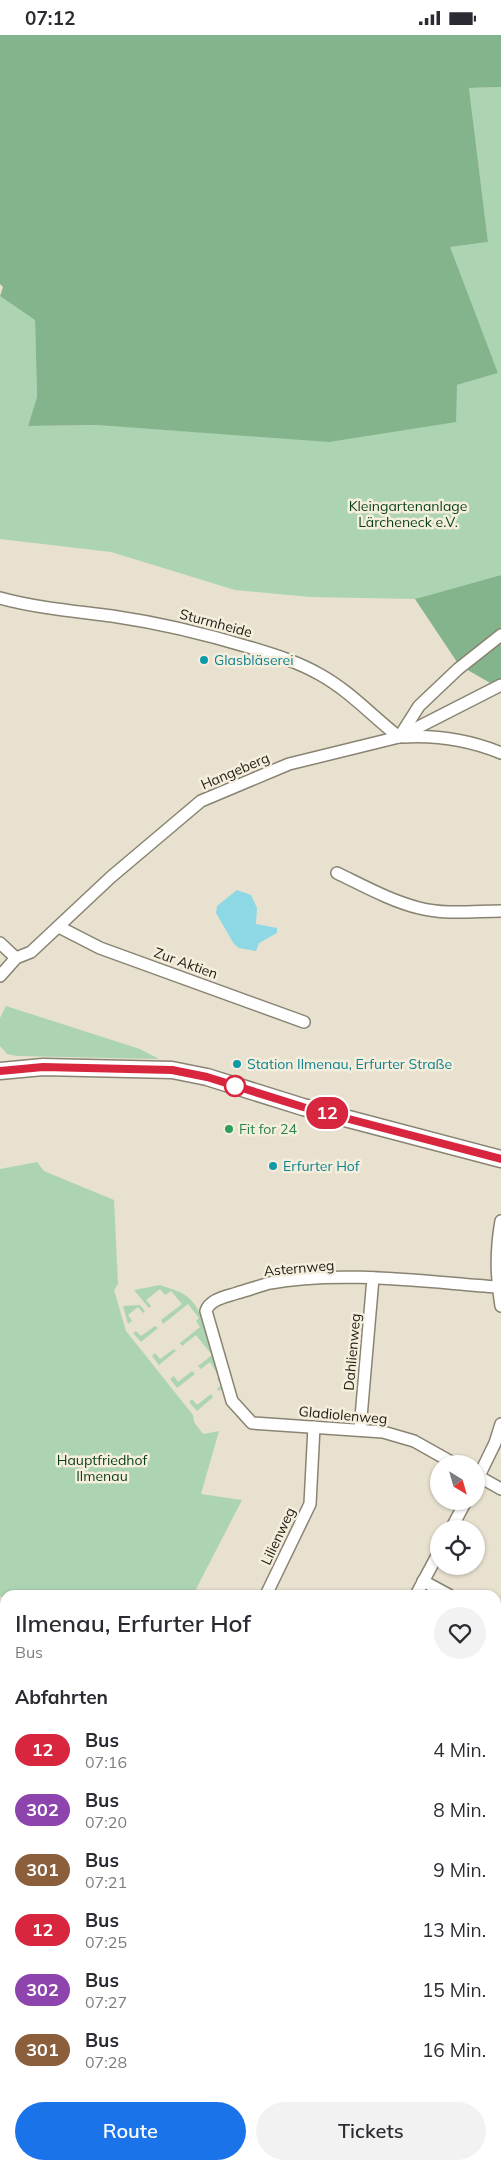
<!DOCTYPE html>
<html lang="de">
<head>
<meta charset="utf-8">
<style>
	:root { --surface:#fff; --page:#f2f2f3; --text:#2b2b33; --muted:#7c7c81; --accent:#1a73e8 }
	body { margin:0; font-family:Mulish,sans-serif; background:var(--page); color:var(--text); height:100vh; display:flex; flex-direction:column; font-size:19px; white-space:nowrap }
	* { box-sizing:border-box; margin:0 }
	p { font-size:16px; color:var(--muted) }
	.icon { flex:none; width:28px; height:28px; fill:none; stroke:currentColor; stroke-width:2; stroke-linecap:round; stroke-linejoin:round }
	.map { position:relative; flex:1; overflow:hidden }
	.panel { position:absolute; left:0px; top:1555px; width:501px; height:580px; display:flex; flex-direction:column; background:var(--surface); border-radius:15px 15px 0 0; box-shadow:0 1px 4px #0004 }
	.panel>* { flex:none }
	.badge { padding:0 10px; border-radius:16px; font-size:18px; line-height:32px }
	.needle { width:32px; rotate:143deg }
	.buttons { position:absolute; left:430px; top:1420px; display:grid; gap:10px }
	.buttons a { display:grid; place-items:center; width:55px; height:55px; border-radius:50%; background:var(--surface); box-shadow:0 1px 4px #0004; font-size:25px }
	.map>.badge { position:absolute; translate:-50% -50%; box-shadow:0 0 0 2px #fff }
	h2 { padding:0 15px; font-size:19px; line-height:45px }
	.round { display:grid; place-items:center; flex:none; width:52px; height:52px; border-radius:26px; background:var(--page) }
	.summary { display:flex; align-items:center; justify-content:space-between; height:85px; padding:0 15px }
	h1 { font-size:24px; font-weight:600; line-height:38px }
	.cta { display:flex; gap:10px; margin-top:auto; padding:10px 15px }
	.cta a { flex:1; height:58px; border-radius:30px; background:var(--accent); color:#fff; font-size:20px; font-weight:600; line-height:58px; text-align:center }
	.cta a+a { background:var(--page); color:var(--text) }
	ul { padding:0; list-style:none }
	li { display:flex; align-items:center; gap:15px; height:60px; padding:0 15px }
	li div { flex:1 }
	li b { display:block; font-size:19px }
	li em { font-style:normal }
	li .badge { min-width:55px; font-weight:700; text-align:center }
	.status { display:flex; justify-content:space-between; align-items:center; height:35px; padding:0 25px; background:var(--surface); direction:ltr }
	.status svg { height:14px; fill:currentColor }
	.map>svg:first-child { display:block }
</style>
</head>
<body>
<div class="status"><b>07:12</b><svg viewBox="0 0 49 12"><path d="M0 12V9h3v3zM5 12V6h3v6zM10 12V3h3v9zM15 12V0h3v12zM26 1h20v11H26zM47 4h2v5h-2z"/></svg></div>
<div class="map">
<svg width="501" height="2135" viewBox="0 0 501 2135">
	<rect width="100%" height="100%" fill="#e8e1cf"/>
	<!-- green -->
	<g fill="#acd4b2">
		<polygon points="501,52 501,540 415,564 310,562 235,555 111,517 0,504 0,261 35,284 37,362 28,391 96,390 223,399 457,350 498,338 449,212 488,207 469,53"/>
		<polygon points="6,971 140,1014 159,1024 17,1021 7,1019 0,1011 0,983"/>
		<polygon points="37,1127 44,1136 114,1165 118,1249 114,1255 126,1296 193,1380 194,1387 203,1399 219,1396 201,1459 242,1465 193,1560 5,1560 5,1564 0,1561 0,1134"/>
		<path d="M160 1250C171 1254 183 1256 191 1265 209 1285 216 1327 223 1352L219 1356 217 1354 222 1350 217 1344 219 1342 210 1327 201 1334 198 1331 212 1320 196 1300 182 1311 180 1308 200 1292 196 1286 199 1283 188 1269 163 1289 161 1285 182 1269 171 1256 165 1260 160 1254 146 1265 151 1271 149 1273 134 1255Z"/>
		<polygon points="140,1270 145,1276 143,1278 138,1272 128,1280 132,1286 128,1289 123,1271"/>
		<polygon points="155,1291 158,1293 141,1307 133,1298 136,1296 141,1301"/>
		<polygon points="174,1314 176,1316 159,1330 152,1321 155,1318 160,1324"/>
		<polygon points="192,1336 195,1339 177,1353 170,1344 174,1341 178,1347"/>
		<polygon points="211,1359 213,1362 197,1376 189,1367 192,1364 197,1370"/>
		<polygon points="5,1763 5,1795 0,1797 0,1771"/>
		<polygon points="0,1892 5,1894 5,1909 0,1917"/>
		<polygon points="501,1899 501,1928 496,1927 496,1901"/>
		<polygon points="5,2078 5,2130 120,2130 128,2135 0,2135 0,2087"/>
	</g>
	<!-- forest -->
	<g fill="#83b48c">
		<polygon points="0,0 501,0 501,52 469,53 488,207 450,212 498,338 457,350 456,387 329,407 96,390 28,391 37,362 35,285 0,261 3,252 0,249"/>
		<polygon points="501,540 501,644 492,649 459,630 415,564"/>
	</g>
	<!-- water -->
	<polygon fill="#8cd8e5" points="237,855 251,860 257,873 256,889 277,893 277,898 259,908 256,916 239,913 234,909 216,878 217,871"/>
	<g fill="none" stroke-linecap="round" stroke-linejoin="round">
		<!-- stream -->
		<g stroke="#8cd8e5" stroke-width="3">
			<polyline points="496,1842 501,1839"/>
			<polyline points="272,2135 275,2130"/>
		</g>
		<defs>
			<g id="minor">
				<path d="M0 563C37 573 74 576 112 581 160 588 206 599 252 613 275 620 298 627 319 639 350 656 372 681 399 702"/>
				<polyline points="400,701 419,671 458,634 501,600"/>
				<path d="M403 702C437 700 469 705 501 718"/>
				<path d="M337 838C364 851 391 866 419 873 445 880 475 876 501 876"/>
				<polyline points="59,892 100,913 304,987"/>
				<polyline points="0,908 16,923"/>
				<polyline points="0,941 16,923 31,917 111,842 201,766 289,729 399,702 501,650"/>
				<path d="M501 1186C496 1214 496 1243 501 1271"/>
				<polyline points="360,1394 373,1243"/>
				<path d="M455 1429 414 1406 383 1397 252 1388 232 1366 206 1276C210 1264 226 1262 237 1258 248 1255 259 1251 270 1248 340 1235 426 1247 497 1252"/>
				<polyline points="476,1440 501,1454"/>
				<polyline points="476,1447 495,1408 501,1389"/>
				<polyline points="451,1494 466,1466"/>
				<polyline points="423,1546 449,1560"/>
				<polyline points="266,1560 310,1469 314,1392"/>
				<polyline points="416,1560 439,1517"/>
				<polyline points="496,1585 501,1587"/>
				<polyline points="0,1706 5,1710"/>
				<polyline points="496,1709 501,1711"/>
				<polyline points="0,1750 5,1742"/>
				<polyline points="0,1810 5,1807"/>
				<polyline points="427,2135 430,2130"/>
			</g>
			<g id="tertiary">
				<polyline points="0,1873 5,1875"/>
				<polyline points="299,2130 304,2135"/>
			</g>
			<polyline id="secondary" points="0,1036 43,1032 172,1035 207,1042 303,1072 501,1124"/>
		</defs>
		<!-- minor casing -->
		<use href="#minor" stroke="#898372" stroke-width="14"/>
		<!-- tertiary casing -->
		<use href="#tertiary" stroke="#898372" stroke-width="16"/>
		<!-- secondary casing -->
		<use href="#secondary" stroke="#898372" stroke-width="19"/>
		<!-- minor -->
		<use href="#minor" stroke="#fff" stroke-width="11"/>
		<!-- tertiary -->
		<use href="#tertiary" stroke="#fff" stroke-width="14"/>
		<!-- secondary -->
		<use href="#secondary" stroke="#fff" stroke-width="16"/>
		<defs>
			<g id="rail">
				<polyline points="496,1875 501,1872"/>
				<polyline points="259,2135 262,2130"/>
			</g>
		</defs>
		<!-- rail casing -->
		<use href="#rail" stroke="#7b776b" stroke-width="5"/>
		<!-- rail -->
		<use href="#rail" stroke="#f6eedd" stroke-width="3" stroke-dasharray="9" stroke-linecap="butt"/>
	</g>
	<g fill="none" stroke-linecap="round" stroke-linejoin="round">
		<defs>
			<polyline id="line" points="0,1036 43,1032 172,1035 207,1042 303,1072 501,1124"/>
		</defs>
		<!-- line casing -->
		<use href="#line" stroke="#fff" stroke-width="11"/>
		<!-- line -->
		<use href="#line" stroke="#d7263d" stroke-width="8"/>
	</g>
	<!-- markers -->
	<g fill="#0f9aa8" stroke="#f6eedd" stroke-width="2">
		<circle cx="204" cy="625" r="5"/>
		<circle cx="237" cy="1029" r="5"/>
		<circle cx="273" cy="1131" r="5"/>
	</g>
	<circle fill="#fff" stroke="#d7263d" stroke-width="2.5" cx="235" cy="1051" r="10"/>
	<circle fill="#2e9e5b" stroke="#f6eedd" stroke-width="2" cx="229" cy="1094" r="5"/>
	<g text-anchor="middle" stroke-width="5" stroke-linejoin="round" paint-order="stroke">
		<!-- park labels -->
		<g font-size="14" fill="#043f1a" stroke="#f6eedd">
			<text x="408" y="476">Kleingartenanlage<tspan x="408" dy="16">Lärcheneck e.V.</tspan></text>
			<text x="102" y="1430">Hauptfriedhof<tspan x="102" dy="16">Ilmenau</tspan></text>
		</g>
		<!-- street labels -->
		<g font-size="14" fill="#222019" stroke="#f6eedd">
			<text transform="translate(216 588) rotate(15)" y="5">Sturmheide</text>
			<text transform="translate(235 736) rotate(-23)" y="5">Hangeberg</text>
			<text transform="translate(186 928) rotate(20)" y="5">Zur Aktien</text>
			<text transform="translate(299 1233) rotate(-5)" y="5">Asternweg</text>
			<text transform="translate(352 1317) rotate(-85)" y="5">Dahlienweg</text>
			<text transform="translate(343 1380) rotate(5)" y="5">Gladiolenweg</text>
			<text transform="translate(278 1501) rotate(-65)" y="5">Lilienweg</text>
		</g>
		<!-- culture labels -->
		<g font-size="14" fill="#0d838f" stroke="#f6eedd" text-anchor="start">
			<text x="214" y="630">Glasbläserei</text>
			<text x="247" y="1034">Station Ilmenau, Erfurter Straße</text>
			<text x="283" y="1136">Erfurter Hof</text>
		</g>
		<!-- leisure labels -->
		<g font-size="14" fill="#27864d" stroke="#f6eedd" text-anchor="start">
			<text x="239" y="1099">Fit for 24</text>
		</g>
	</g>
</svg>
<div class="buttons">
<a><svg class="needle" viewBox="-14 -14 28 28"><path d="M0-13l5 13h-10z" fill="#e53935"/><path d="M0 13l5-13h-10z" fill="#7c7c81"/></svg></a>
<a><svg class="icon" aria-label="locate" viewBox="0 0 24 24"><circle cx="12" cy="12" r="6"/><path d="M12 2v4M12 18v4M2 12h4M18 12h4"/></svg></a>
</div>
<b class="badge" style="left:327px;top:1078px;background:#d7263d;color:#fff">12</b>
<section class="panel">
<div class="summary"><div><h1>Ilmenau, Erfurter Hof</h1><p>Bus</p></div><a class="round"><svg class="icon" aria-label="heart" viewBox="0 0 24 24"><path d="M12 20l-8-8c-3-5 5-10 8-4 3-6 11-1 8 4z"/></svg></a></div>
<h2>Abfahrten</h2>
<ul>
<li><span class="badge" style="background:#d7263d;color:#fff">12</span><div><b>Bus</b><p>07:16</p></div><em>4 Min.</em></li>
<li><span class="badge" style="background:#8e44ad;color:#fff">302</span><div><b>Bus</b><p>07:20</p></div><em>8 Min.</em></li>
<li><span class="badge" style="background:#8b5e3c;color:#fff">301</span><div><b>Bus</b><p>07:21</p></div><em>9 Min.</em></li>
<li><span class="badge" style="background:#d7263d;color:#fff">12</span><div><b>Bus</b><p>07:25</p></div><em>13 Min.</em></li>
<li><span class="badge" style="background:#8e44ad;color:#fff">302</span><div><b>Bus</b><p>07:27</p></div><em>15 Min.</em></li>
<li><span class="badge" style="background:#8b5e3c;color:#fff">301</span><div><b>Bus</b><p>07:28</p></div><em>16 Min.</em></li>
</ul>
<div class="cta"><a>Route</a><a>Tickets</a></div>
</section>
</div>
</body>
</html>
